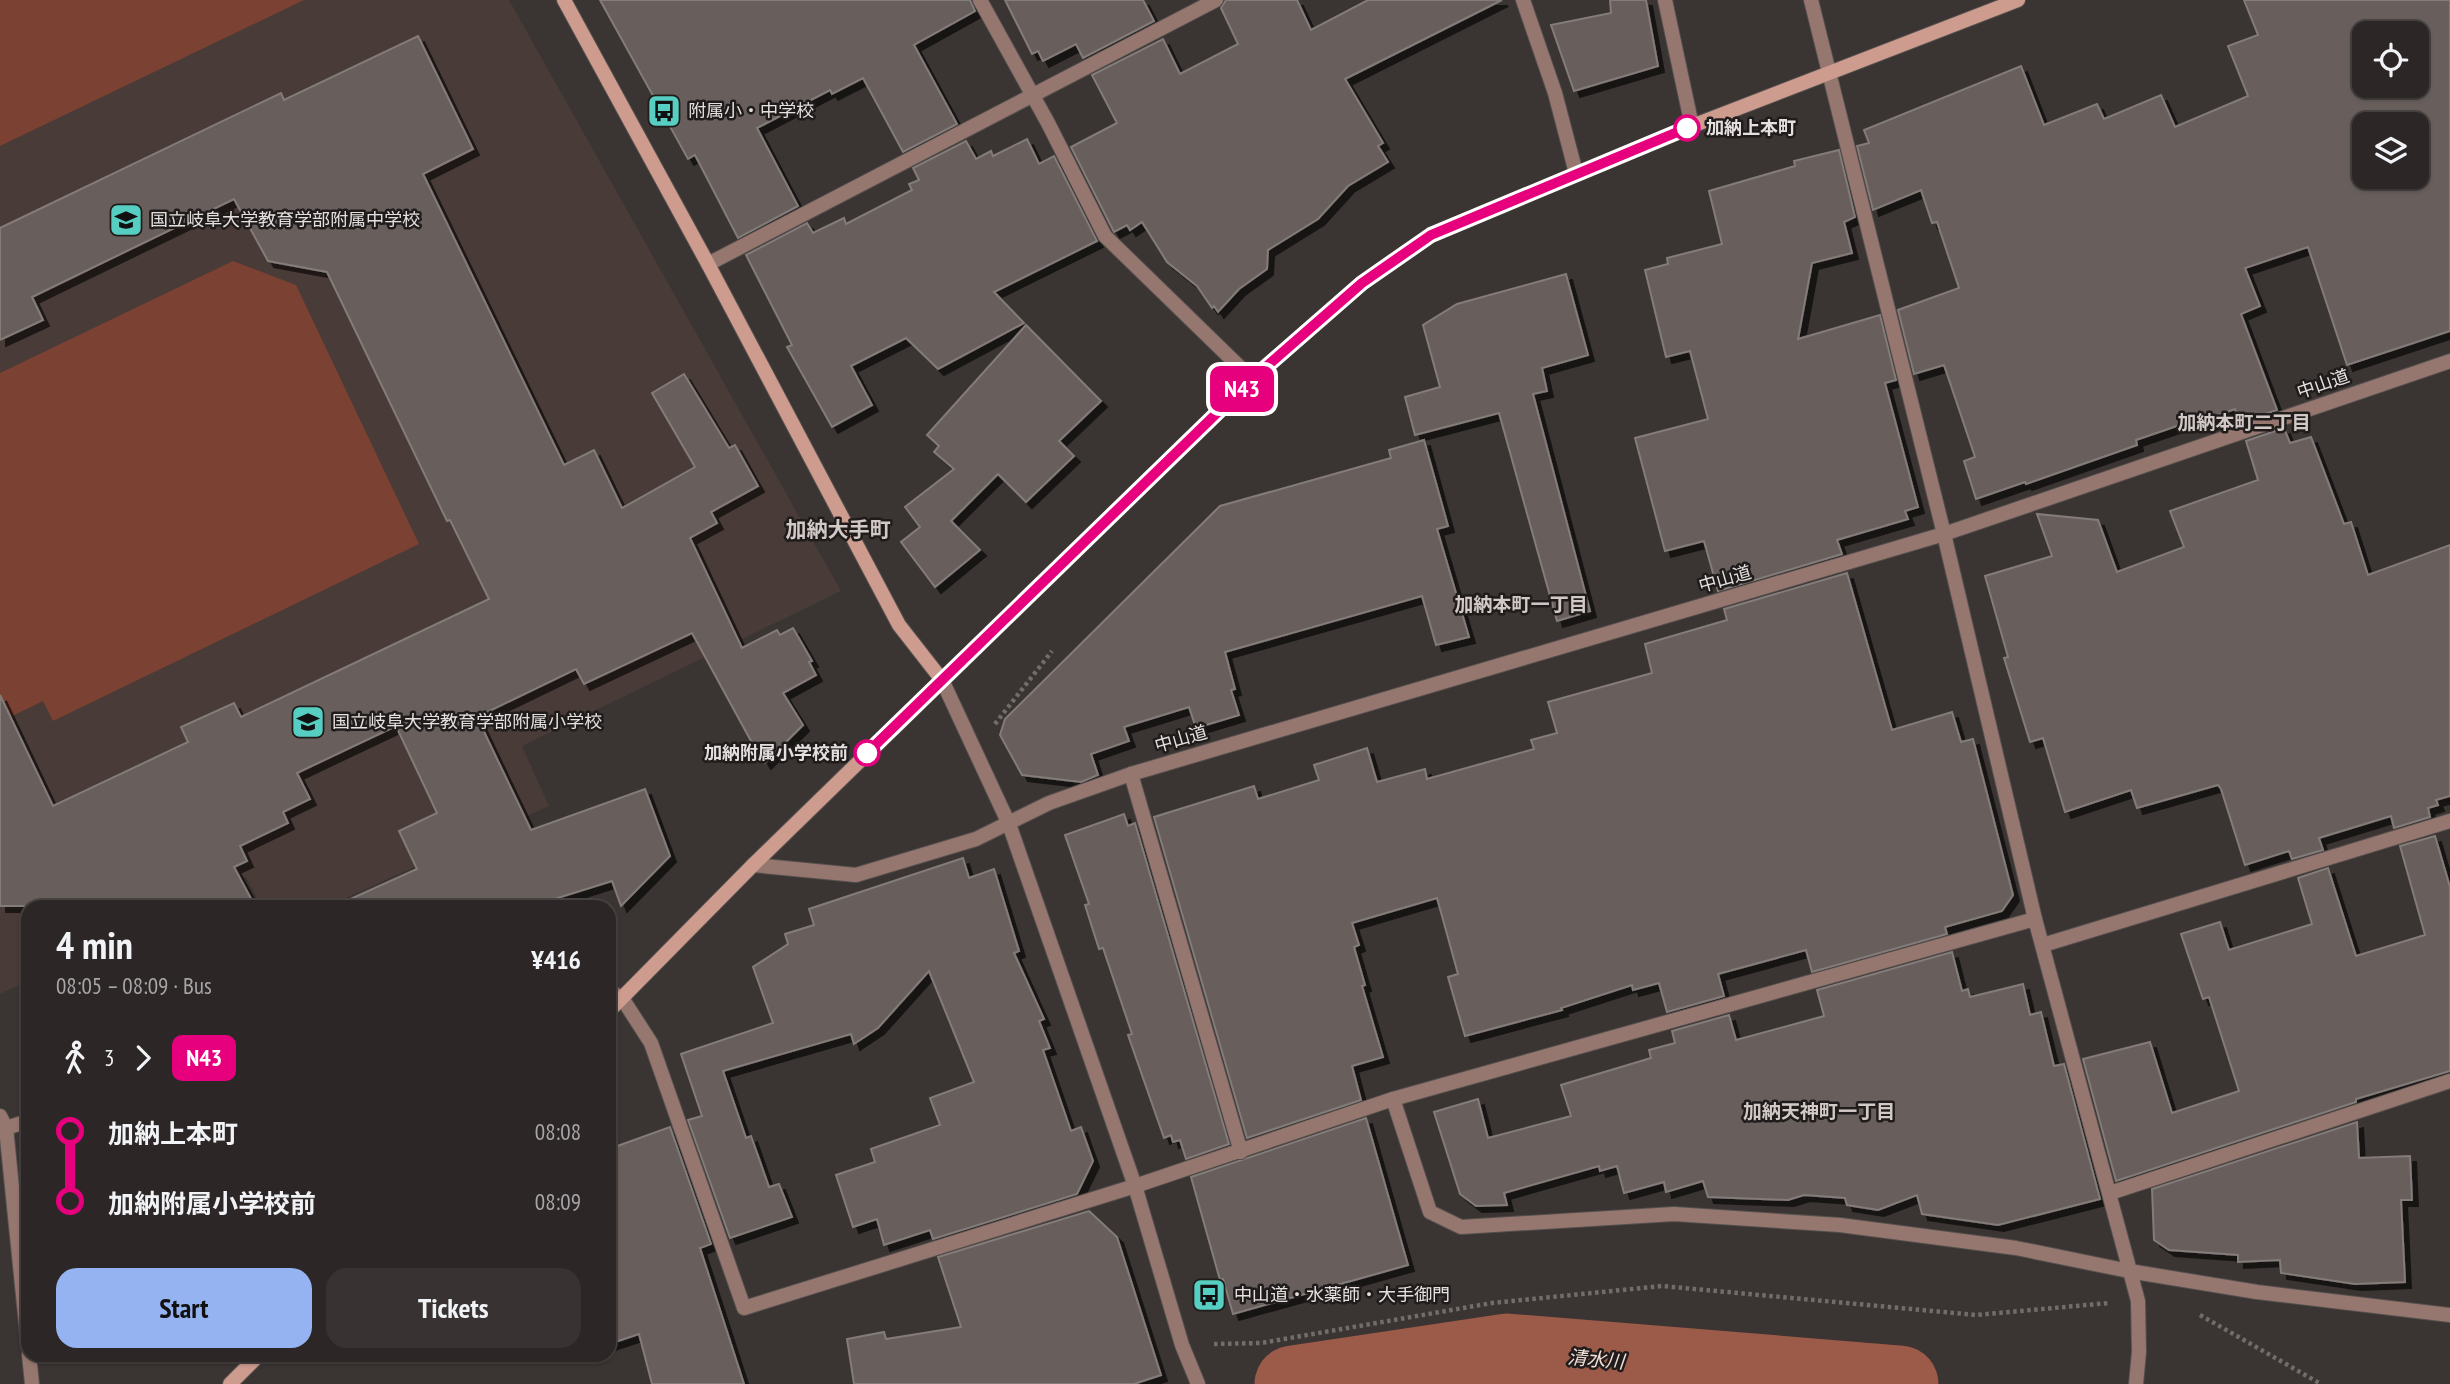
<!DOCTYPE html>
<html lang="en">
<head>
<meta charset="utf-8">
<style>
	:root { --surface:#2c2726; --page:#383332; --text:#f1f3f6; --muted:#a6a5a7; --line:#484443; --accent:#95b2f1 }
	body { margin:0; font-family:"PT Sans Narrow","Noto Sans JP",sans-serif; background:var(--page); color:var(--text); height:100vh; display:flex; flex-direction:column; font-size:26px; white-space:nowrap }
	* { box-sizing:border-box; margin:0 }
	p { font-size:23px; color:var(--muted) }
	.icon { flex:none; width:38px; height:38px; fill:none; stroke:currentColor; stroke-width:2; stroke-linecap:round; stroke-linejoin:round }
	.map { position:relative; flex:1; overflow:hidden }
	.drawer { position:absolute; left:21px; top:900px; width:595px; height:462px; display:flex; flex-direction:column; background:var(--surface); border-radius:21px; box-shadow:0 2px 5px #0004,0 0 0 2px var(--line) }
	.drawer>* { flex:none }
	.badge { padding:0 14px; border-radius:10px; font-size:24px; line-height:46px }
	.controls { position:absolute; left:2352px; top:21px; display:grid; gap:14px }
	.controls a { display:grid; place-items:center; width:77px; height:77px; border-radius:14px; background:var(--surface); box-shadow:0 2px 5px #0004,0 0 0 2px var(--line); font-size:35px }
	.map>.badge { position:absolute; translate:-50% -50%; box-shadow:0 0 0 4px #fff }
	.legs { display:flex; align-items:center; gap:10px; height:77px; padding:0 35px; font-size:23px }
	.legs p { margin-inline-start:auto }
	.headline { display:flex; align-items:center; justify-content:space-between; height:119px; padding:0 35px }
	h1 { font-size:38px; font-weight:700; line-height:52px }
	.cta { display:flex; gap:14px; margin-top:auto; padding:14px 35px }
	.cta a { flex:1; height:80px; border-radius:21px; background:var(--accent); color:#111; font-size:28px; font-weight:700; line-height:80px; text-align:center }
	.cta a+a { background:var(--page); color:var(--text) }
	ul { padding:0 35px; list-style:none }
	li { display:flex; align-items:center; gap:24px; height:70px; font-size:26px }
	li i { display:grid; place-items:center; width:10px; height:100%; margin:0 9px; background:currentColor }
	li i::after { content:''; width:18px; height:18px; margin:-9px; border:5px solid; border-radius:50%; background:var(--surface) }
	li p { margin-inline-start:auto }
	li:first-child i { background:linear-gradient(#0000 50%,currentColor 0) }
	li:last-child i { background:linear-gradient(currentColor 50%,#0000 0) }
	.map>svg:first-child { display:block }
</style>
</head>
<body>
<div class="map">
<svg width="2450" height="1384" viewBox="0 0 2450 1384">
	<defs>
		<filter id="shadow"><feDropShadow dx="6" dy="6" stdDeviation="0" flood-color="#0009"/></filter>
	</defs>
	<rect width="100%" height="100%" fill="#3a3432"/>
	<!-- built -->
	<polygon fill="#493b37" points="0,0 509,0 841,591 522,746 549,806 328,906 261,906 246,877 184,906 28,906 28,981 0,994"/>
	<!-- green -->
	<g fill="#7b4132">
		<polygon points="0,0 304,0 0,146"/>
		<polygon points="233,261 296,285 419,544 53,721 43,701 0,722 0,373"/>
	</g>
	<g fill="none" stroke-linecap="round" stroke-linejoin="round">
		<!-- river -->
		<polyline stroke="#9c5a49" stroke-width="77" points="1293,1384 1507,1352 1900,1384"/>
	</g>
	<!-- building -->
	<g fill="#675f5d" stroke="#837b79" stroke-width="2" fill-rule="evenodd" filter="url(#shadow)">
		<polygon points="600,0 970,0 975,11 914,45 957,124 903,152 863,78 832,94 830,90 757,128 798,206 738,238 695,155 688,159"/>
		<polygon points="1005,0 1143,0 1154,21 1083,58 1076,44 1043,61 1038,51 1032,54"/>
		<polygon points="1226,0 1297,0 1311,30 1368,0 1502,0 1345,79 1383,143 1378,146 1388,162 1348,186 1318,219 1268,250 1267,269 1239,289 1218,312 1214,306 1212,308 1197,286 1167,262 1142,222 1130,230 1127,225 1114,232 1113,230 1071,147 1117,123 1092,75 1163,39 1180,74 1238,44 1221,8"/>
		<polygon points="1610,0 1646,0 1658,66 1574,91 1551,25 1611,13"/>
		<path d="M2244 0H2450V331L2347 365 2308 247 2245 268 2260 306 2241 314 2277 410 2240 423 2235 409 2210 418 2209 415 2136 440 2137 445 2026 484 2025 482 1976 499 1964 461 1975 457 1944 365 1914 374 1898 310 1959 288 1937 222 1932 223 1921 190 1873 210 1857 146 1869 143 1864 130 2021 66 2044 125 2097 104 2104 119 2161 95 2175 127 2248 96 2228 46 2258 35ZM2364 33H2417V86H2364ZM2364 124H2417V177H2364Z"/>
		<polygon points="418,36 473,149 423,174 564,465 594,450 622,508 695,467 652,393 684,374 729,448 735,445 758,486 711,512 717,523 690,538 742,648 777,630 780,635 793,628 812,661 809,662 816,675 783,693 803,725 765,763 758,751 757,752 692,633 584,684 576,669 477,717 531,830 645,789 670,856 621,906 612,881 532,906 335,906 417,869 399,831 437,813 396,726 297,773 310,799 283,812 288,823 240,846 247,861 234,867 255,906 0,906 0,695 53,806 188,742 181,727 234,703 241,717 489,599 450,520 447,521 327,272 268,261 234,199 32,297 43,320 0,340 0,228 281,93 284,100"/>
		<polygon points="1027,139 1039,164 1054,156 1097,241 994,292 1024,323 938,369 906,338 851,366 872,405 832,427 787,347 792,345 746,255 807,223 813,233 844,218 846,224 912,190 909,184 919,180 913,168 966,141 976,159 991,151 993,156"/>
		<polygon points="1839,150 1855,217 1844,222 1852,253 1812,263 1798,339 1880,315 1896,380 1885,383 1918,507 1905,511 1908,519 1837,540 1842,554 1718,591 1704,541 1665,551 1635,438 1708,419 1690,351 1666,357 1645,270 1668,264 1667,258 1722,244 1709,191 1795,166 1794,161"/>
		<polygon points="1566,274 1588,355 1542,368 1547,391 1533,394 1590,611 1557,621 1499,413 1415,435 1405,397 1440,387 1423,325 1457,304"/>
		<polygon points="1026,325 1101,401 1059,441 1074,456 1026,502 998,474 951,521 980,550 935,587 901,542 920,527 905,507 954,469 934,452 939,446 927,435"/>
		<polygon points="2284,428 2290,443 2311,437 2344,524 2351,522 2368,575 2450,545 2450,796 2436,800 2438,805 2428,808 2430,817 2394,828 2391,816 2319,838 2323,850 2292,859 2289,851 2245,865 2221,789 2218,785 2137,808 2131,790 2065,812 2043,738 2030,742 2004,658 2008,657 1985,576 2052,556 2037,514 2098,520 2117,572 2184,547 2170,511 2258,480 2246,441"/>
		<polygon points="1424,440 1448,526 1437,529 1469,637 1436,645 1422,596 1225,652 1235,689 1231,690 1239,715 1196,728 1189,707 1124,727 1129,741 1091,754 1098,775 1081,782 1022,775 1000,735 1005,719 1220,506 1391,458 1389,450"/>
		<polygon points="1847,573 1892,730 1952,712 1961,742 1973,739 2013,895 2002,911 1945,927 1947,934 1812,972 1806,950 1718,974 1724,996 1667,1012 1659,983 1633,990 1632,985 1561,1008 1562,1010 1465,1036 1448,977 1458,974 1437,898 1352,923 1359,945 1354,947 1365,985 1362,986 1383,1057 1352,1066 1361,1100 1247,1138 1154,817 1254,786 1258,799 1319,780 1314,765 1367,748 1377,782 1425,769 1427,779 1534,749 1531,740 1557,733 1548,702 1652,673 1645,644 1727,620 1724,609"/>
		<polygon points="1124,814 1128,826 1135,823 1229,1144 1186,1159 1180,1140 1173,1142 1171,1135 1164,1138 1128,1035 1132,1034 1103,948 1099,949 1085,905 1089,904 1065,835"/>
		<polygon points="2435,836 2450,887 2450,1071 2356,1099 2356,1102 2116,1181 2083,1059 2150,1042 2172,1113 2239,1091 2209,997 2203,999 2181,934 2220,922 2229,950 2312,924 2298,878 2328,868 2356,956 2425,935 2400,846"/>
		<polygon points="963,858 969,878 994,869 1019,951 1014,953 1044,1019 1039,1021 1050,1048 1043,1050 1071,1131 1081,1127 1093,1161 1077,1194 933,1239 930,1230 884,1245 877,1219 853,1227 836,1175 875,1162 871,1149 940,1125 930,1098 974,1082 929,971 878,1028 854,1044 851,1034 723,1071 746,1138 751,1136 769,1187 779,1184 792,1217 730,1238 688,1120 702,1116 681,1054 773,1023 753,967 788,944 785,934 814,925 809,909"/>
		<polygon points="1952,952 1962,991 1968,989 1970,997 2023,984 2030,1015 2041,1012 2054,1066 2064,1064 2100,1199 1998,1225 1922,1214 1917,1195 1878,1210 1847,1205 1845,1198 1804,1195 1788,1200 1708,1197 1703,1181 1666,1192 1664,1182 1624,1193 1617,1166 1600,1171 1599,1166 1504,1193 1507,1205 1476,1206 1460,1194 1434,1112 1478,1099 1488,1138 1571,1116 1561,1085 1651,1058 1649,1050 1675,1043 1672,1031 1729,1015 1736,1040 1824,1016 1817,990"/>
		<polygon points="1366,1118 1408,1265 1233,1314 1223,1279 1220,1280 1191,1177"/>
		<polygon points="2357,1122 2359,1158 2410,1156 2412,1200 2401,1200 2405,1282 2355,1284 2281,1273 2280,1260 2238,1262 2238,1255 2169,1250 2154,1240 2152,1189"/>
		<polygon points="670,1127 711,1244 700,1248 744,1384 652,1384 639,1334 609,1344 609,1149"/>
		<polygon points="1089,1211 1117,1237 1161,1375 1134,1384 854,1384 847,1339 884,1332 886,1339 961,1327 938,1257"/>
	</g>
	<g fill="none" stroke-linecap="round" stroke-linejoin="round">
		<defs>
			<polyline id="lane" points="2110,1193 2450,1081"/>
			<g id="street">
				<polyline points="980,0 1048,123 1105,236 1252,379"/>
				<polyline points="1523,0 1555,93 1576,173"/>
				<polyline points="1665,0 1692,126"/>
				<polyline points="1811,0 1944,534 2035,919 2138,1301 2139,1352 2136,1384"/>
				<polyline points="708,264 1216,0"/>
				<polyline points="942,680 1009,824 1135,1186 1182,1345 1198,1384"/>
				<polyline points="1131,774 1241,1152"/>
				<polyline points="753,865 856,875 976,839 1049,803 1131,774 1944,534 2450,361"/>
				<polyline points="2043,945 2450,821"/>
				<polyline points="609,991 622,998 651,1043 744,1308 1135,1186 1393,1099 2035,919"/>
				<polyline points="1393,1099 1430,1212 1461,1227 1674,1214 1840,1225 2016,1248 2129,1271 2257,1292 2450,1315"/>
				<polyline points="0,1116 6,1128 28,1344"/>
				<polyline points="0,1130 28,1121"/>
				<polyline points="29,1354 32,1384"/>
			</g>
			<g id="secondary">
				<polyline points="564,0 708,264 899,625 942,680"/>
				<polyline points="609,1011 753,865 1252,379 1362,283 1431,235 1692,126 2018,0"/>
				<polyline points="230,1384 260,1354"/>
			</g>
		</defs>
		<!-- lane casing -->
		<use href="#lane" stroke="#55504e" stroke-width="16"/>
		<!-- street casing -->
		<use href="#street" stroke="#55504e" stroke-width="16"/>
		<!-- secondary casing -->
		<use href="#secondary" stroke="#55504e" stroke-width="16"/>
		<!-- path -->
		<g stroke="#726c6a" stroke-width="4.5" stroke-dasharray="3.5 3.5" stroke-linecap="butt">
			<polyline points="995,724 1052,651"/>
			<polyline points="2200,1315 2321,1384"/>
			<polyline points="1214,1344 1261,1343 1492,1303 1662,1286 1976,1315 2109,1303"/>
		</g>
		<!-- lane -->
		<use href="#lane" stroke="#96776f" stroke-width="14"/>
		<!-- street -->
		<use href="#street" stroke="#96776f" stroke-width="14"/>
		<!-- secondary -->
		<use href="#secondary" stroke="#cd9c8f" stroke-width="14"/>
	</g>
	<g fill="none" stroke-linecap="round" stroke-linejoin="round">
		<defs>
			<polyline id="line-1" points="867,753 1252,379 1362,283 1431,235 1687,128"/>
		</defs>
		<!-- line-1 casing -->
		<use href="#line-1" stroke="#fff" stroke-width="16"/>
		<!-- line-1 -->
		<use href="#line-1" stroke="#e6007e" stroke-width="10"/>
	</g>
	<!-- icons -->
	<defs>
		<symbol id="bus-square" viewBox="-11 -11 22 22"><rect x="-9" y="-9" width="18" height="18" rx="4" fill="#57cec2" stroke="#1f1c1b"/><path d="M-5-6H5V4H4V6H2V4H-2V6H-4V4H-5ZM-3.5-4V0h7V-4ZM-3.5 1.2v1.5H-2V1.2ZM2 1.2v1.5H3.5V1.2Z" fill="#111"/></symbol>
		<symbol id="school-square" viewBox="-11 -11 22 22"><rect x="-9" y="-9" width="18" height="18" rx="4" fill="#57cec2" stroke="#1f1c1b"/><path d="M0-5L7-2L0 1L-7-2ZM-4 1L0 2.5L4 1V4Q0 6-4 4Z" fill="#111"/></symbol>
	</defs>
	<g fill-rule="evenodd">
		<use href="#bus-square" x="645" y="92" width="38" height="38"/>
		<use href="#school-square" x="107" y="201" width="38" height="38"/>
		<use href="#school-square" x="289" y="703" width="38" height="38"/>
		<use href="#bus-square" x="1190" y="1276" width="38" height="38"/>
	</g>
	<!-- markers -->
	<g fill="#fff" stroke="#e6007e" stroke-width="3.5">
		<circle cx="1687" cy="128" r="12"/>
		<circle cx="867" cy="753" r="12"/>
	</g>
	<g text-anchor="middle" stroke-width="5" stroke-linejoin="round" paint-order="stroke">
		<!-- poi labels -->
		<g font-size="18" fill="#e5e0df" stroke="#1f1c1b" text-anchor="start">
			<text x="688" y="117">附属小・中学校</text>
			<text x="150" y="226">国立岐阜大学教育学部附属中学校</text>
			<text x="332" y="728">国立岐阜大学教育学部附属小学校</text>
			<text x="1234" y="1301">中山道・水薬師・大手御門</text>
		</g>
		<!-- stop labels -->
		<g font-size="18" font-weight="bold" fill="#e5e0df" stroke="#1f1c1b" text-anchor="start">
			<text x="1706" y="134">加納上本町</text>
			<text x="848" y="759" text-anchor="end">加納附属小学校前</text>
		</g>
		<!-- street labels -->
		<g font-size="18" fill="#e5e0df" stroke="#1f1c1b">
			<text transform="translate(2323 384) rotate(-19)" y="6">中山道</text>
			<text transform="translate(1725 579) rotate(-16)" y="6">中山道</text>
			<text transform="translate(1181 739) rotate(-16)" y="6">中山道</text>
		</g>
		<!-- neighbourhood labels -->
		<g font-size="19" font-weight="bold" fill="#d2c9c7" stroke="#1f1c1b">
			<text x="2244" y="429">加納本町二丁目</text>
			<text x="1521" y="611">加納本町一丁目</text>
			<text x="1819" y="1118">加納天神町一丁目</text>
		</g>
		<!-- water labels -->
		<g font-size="19" font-style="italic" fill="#f3ded8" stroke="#1f1c1b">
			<text transform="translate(1596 1359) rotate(5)" y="7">清水川</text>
		</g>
		<!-- quarter labels -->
		<g font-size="21" font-weight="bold" fill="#d2c9c7" stroke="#1f1c1b">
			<text x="838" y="537">加納大手町</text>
		</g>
	</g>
</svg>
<div class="controls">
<a><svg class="icon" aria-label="locate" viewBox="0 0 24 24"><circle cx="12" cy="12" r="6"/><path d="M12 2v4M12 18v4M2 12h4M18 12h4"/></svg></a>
<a><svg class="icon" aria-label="layers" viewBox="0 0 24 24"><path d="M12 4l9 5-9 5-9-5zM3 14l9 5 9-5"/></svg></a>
</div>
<b class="badge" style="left:1242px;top:389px;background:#e6007e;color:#fff">N43</b>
<section class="drawer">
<div class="headline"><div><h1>4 min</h1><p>08:05 – 08:09 · Bus</p></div><b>¥416</b></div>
<div class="legs"><svg class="icon" aria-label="walk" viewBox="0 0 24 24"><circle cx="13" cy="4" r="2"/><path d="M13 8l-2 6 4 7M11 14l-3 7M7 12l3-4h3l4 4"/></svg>3<svg class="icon" aria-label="forward" viewBox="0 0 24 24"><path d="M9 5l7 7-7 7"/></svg><b class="badge" style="background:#e6007e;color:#fff">N43</b></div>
<ul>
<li><i style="color:#e6007e"></i><b>加納上本町</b><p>08:08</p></li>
<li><i style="color:#e6007e"></i><b>加納附属小学校前</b><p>08:09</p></li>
</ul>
<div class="cta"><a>Start</a><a>Tickets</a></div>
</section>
</div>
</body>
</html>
